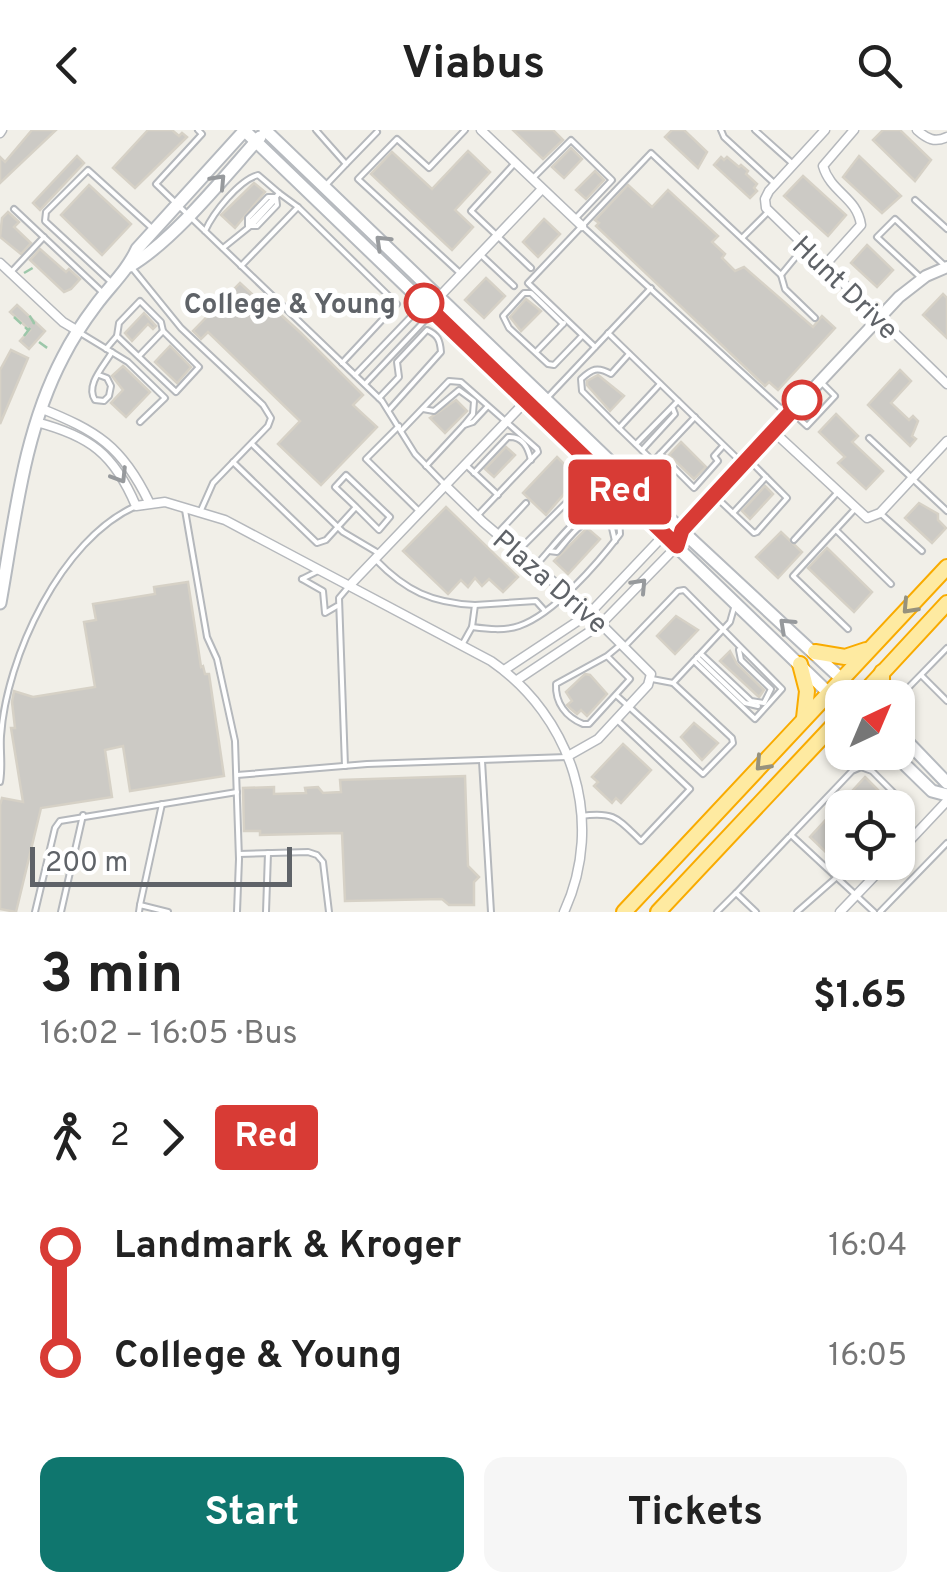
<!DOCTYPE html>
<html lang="en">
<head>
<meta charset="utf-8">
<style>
	:root { --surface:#fff; --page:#f6f6f6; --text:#222; --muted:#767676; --accent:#0f766e }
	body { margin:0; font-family:Overpass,sans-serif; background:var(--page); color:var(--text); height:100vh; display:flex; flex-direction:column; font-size:38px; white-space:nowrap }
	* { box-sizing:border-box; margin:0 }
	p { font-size:32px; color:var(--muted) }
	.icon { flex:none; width:55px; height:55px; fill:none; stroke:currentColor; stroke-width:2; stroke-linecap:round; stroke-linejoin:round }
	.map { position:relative; height:782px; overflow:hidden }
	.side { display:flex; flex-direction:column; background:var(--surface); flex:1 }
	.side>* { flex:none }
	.badge { padding:0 20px; border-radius:8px; font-size:35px; line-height:65px }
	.needle { width:65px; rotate:44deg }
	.controls { position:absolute; left:825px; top:550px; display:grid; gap:20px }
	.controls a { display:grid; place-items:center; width:90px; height:90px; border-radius:20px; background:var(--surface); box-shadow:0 2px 8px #0004; font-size:50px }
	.scale { position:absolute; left:30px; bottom:25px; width:262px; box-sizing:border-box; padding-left:10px; border:5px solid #5f6368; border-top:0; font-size:28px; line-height:35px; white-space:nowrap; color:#5f6368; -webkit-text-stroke:8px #fff; paint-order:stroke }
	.map>.badge { position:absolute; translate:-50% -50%; box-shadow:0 0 0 5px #fff }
	.legs { display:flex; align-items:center; gap:15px; height:110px; padding:0 40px; font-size:32px }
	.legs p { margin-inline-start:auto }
	.head { display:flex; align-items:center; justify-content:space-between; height:170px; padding:0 40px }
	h1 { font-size:55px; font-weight:700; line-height:75px }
	.button { display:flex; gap:20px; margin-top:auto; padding:20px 40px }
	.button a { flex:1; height:115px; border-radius:20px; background:var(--accent); color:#fff; font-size:40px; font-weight:700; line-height:115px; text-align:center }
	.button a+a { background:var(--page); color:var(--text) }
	ul { padding:0 40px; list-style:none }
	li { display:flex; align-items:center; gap:35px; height:110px; font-size:38px }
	li i { display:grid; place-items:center; width:15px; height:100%; margin:0 12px; background:currentColor }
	li i::after { content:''; width:25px; height:25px; margin:-12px; border:8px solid; border-radius:50%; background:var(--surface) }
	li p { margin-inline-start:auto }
	li:first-child i { background:linear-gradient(#0000 50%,currentColor 0) }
	li:last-child i { background:linear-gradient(currentColor 50%,#0000 0) }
	header { display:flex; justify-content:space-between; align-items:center; height:130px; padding:0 40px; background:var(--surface); font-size:45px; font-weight:700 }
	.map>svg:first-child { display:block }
</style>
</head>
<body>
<header><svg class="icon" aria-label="back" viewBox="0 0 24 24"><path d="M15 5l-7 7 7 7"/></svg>Viabus<svg class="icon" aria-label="search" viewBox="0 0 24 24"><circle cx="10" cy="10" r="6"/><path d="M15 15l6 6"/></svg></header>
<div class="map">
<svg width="947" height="782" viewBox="0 0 947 782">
	<rect width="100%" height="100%" fill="#f1efe8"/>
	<!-- building -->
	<g fill="#cccac5" stroke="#d6d1c6" stroke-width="2.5">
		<polygon points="32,0 56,0 0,53 0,27 5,32"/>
		<polygon points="148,0 172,0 179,6 182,3 187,7 135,58 113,38"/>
		<polygon points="513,0 553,0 563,10 543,29"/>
		<polygon points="672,0 684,0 707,22 698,38 665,7"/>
		<polygon points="883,0 900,0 931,30 915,51 873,10"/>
		<polygon points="571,18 582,29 564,48 552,37"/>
		<polygon points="468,21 490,42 455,80 473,97 452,120 371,44 392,22 432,59"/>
		<polygon points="77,26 84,33 40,80 33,73"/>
		<polygon points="859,26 901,66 882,83 843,47"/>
		<polygon points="721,27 724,30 727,27 739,37 741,35 748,41 746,44 757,54 754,58 757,61 750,68 714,35"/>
		<polygon points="595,41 604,50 586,69 576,60"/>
		<polygon points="803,46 846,85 828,106 784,66"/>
		<polygon points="254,53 265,62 235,98 221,85"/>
		<polygon points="89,55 131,94 102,125 61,85"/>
		<polygon points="628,55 652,77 668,60 718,106 712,112 725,124 722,128 735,141 744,137 813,197 822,186 835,198 778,260 769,252 765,256 596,96 599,93 595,90"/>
		<polygon points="8,82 19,92 14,97 31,113 21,124 0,107 2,88"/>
		<polygon points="544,89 560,104 538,127 523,112"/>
		<polygon points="867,115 893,140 877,157 851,133"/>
		<polygon points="40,119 66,142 69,139 80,149 71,159 64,162 30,130"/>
		<polygon points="486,148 505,166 484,188 465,170"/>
		<polygon points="240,153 265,176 268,173 301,203 363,265 353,275 377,297 321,355 278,314 300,291 208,202 201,209 193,201"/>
		<polygon points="943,164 947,168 947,208 923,185"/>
		<polygon points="526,169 541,181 521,201 510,187"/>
		<polygon points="17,175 45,201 29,219 20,211 30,200 10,182"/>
		<polygon points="144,183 156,196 153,199 148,194 132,211 125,203"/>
		<polygon points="170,216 191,237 177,253 155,232"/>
		<polygon points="11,220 28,228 0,294 0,240"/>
		<polygon points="123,236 150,262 126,287 111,273 123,260 112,246"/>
		<polygon points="900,240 911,251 891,273 909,290 913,286 918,291 912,306 916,309 910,316 868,275"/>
		<polygon points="598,245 624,266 610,281 587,255 587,251"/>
		<polygon points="456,270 467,281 445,303 430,288"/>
		<polygon points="836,284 858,306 852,312 883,341 866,359 838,333 845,327 819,302"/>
		<polygon points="681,312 706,337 694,349 669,325"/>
		<polygon points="506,317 515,325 494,347 485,339"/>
		<polygon points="557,327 573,343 565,352 570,357 546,385 523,363"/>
		<polygon points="765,356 773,364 750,389 742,381"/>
		<polygon points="919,373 938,384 938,390 946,398 932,413 905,388"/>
		<polygon points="446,377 518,447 503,462 489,449 482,456 475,448 468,457 461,450 448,464 403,421"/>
		<polygon points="587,398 600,409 568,444 554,431"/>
		<polygon points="781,402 802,422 778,448 756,427"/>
		<polygon points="827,418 872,462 854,482 808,438"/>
		<polygon points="188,452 201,537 203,536 205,544 209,544 224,646 130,661 123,616 105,620 112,667 41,678 16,782 0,779 0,675 2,668 23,672 11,598 15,598 12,572 14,561 33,567 95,557 84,492 96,490 93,474 155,464 154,457"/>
		<polygon points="676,486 698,500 675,524 657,506"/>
		<polygon points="730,521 737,534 764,560 759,567 720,531"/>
		<polygon points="585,544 590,545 607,564 587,586 581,580 577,584 571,579 567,575 572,571 566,562"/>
		<polygon points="694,593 718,613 702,630 681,607"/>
		<polygon points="623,614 651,640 621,673 616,668 612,673 594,656 598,652 592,647"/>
		<polygon points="465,646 468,736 479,747 474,752 474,775 449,775 442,769 345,771 342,703 260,705 260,701 244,701 243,658 274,657 274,664 306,663 305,658 318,657 323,663 341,662 340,650"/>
		<polygon points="865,647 889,671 883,678 842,678 842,721 834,730 810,707"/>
	</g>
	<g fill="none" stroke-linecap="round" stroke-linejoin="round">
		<defs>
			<g id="service">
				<polyline points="198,0 202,4 156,54 382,271 415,324 446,356"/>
				<polyline points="316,0 346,34 326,55"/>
				<polyline points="721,0 724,7 774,53"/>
				<polyline points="755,0 793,34"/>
				<polyline points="515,33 471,81 531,138"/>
				<polyline points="346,34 377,2"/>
				<polyline points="533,48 571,10 612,50 575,89"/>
				<polyline points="279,63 298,77"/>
				<polyline points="915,70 947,99"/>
				<polyline points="14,79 101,161"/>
				<polyline points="250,92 275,67"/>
				<polyline points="248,96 248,88 268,67 276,67"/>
				<polyline points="582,96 788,285"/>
				<path d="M205 101C213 83 239 50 258 45L279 63 276 67 277 75 257 96H248"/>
				<polyline points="742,108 769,81"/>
				<polyline points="223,118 254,93 274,71"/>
				<polyline points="480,124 514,156"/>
				<polyline points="241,136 298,77 397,174 342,233"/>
				<polyline points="133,139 181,198 263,275 271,288 268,296 213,353 201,380"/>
				<polyline points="13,140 44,107"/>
				<polyline points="461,144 358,49 397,9 429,38 465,0"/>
				<polyline points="781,145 785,159 815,188"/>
				<polyline points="919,146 877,107 895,89 944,135"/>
				<polyline points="110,151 45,91 46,82 88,40 153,99"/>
				<polyline points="563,194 531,163 524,163 503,186 509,198 548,234 554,235 581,207"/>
				<polyline points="608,203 741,332"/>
				<polyline points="82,204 128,232 165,268 140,292"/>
				<polyline points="117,206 176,262 199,237 163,201 139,226"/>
				<polyline points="595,217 528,153 651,23 781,145 804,117"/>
				<polyline points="106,219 117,206 119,193 140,171 161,192 163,201"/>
				<polyline points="536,222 564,193"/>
				<path d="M99 245 107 248 111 256 109 266 104 271 95 270C85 255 104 236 112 222"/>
				<polyline points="355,245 424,173 434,169"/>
				<polyline points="365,254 430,185"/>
				<polyline points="549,266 651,158"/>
				<path d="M379 268 399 247 397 232 427 200C438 205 440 210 441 222L389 280"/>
				<polyline points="423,279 434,281 459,260 474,271 473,284 464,295"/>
				<polyline points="794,284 807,296 835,266 823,254"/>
				<polyline points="695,287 660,324 694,358 718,331 714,326 723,316"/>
				<polyline points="399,296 366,329 419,381"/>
				<path d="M619 298 582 261 581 249C592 239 597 236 611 244L629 224"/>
				<polyline points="401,301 449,251 461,252 537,319 538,322 477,386"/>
				<polyline points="869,308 947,381"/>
				<polyline points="252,314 343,402 380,424"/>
				<polyline points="636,314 678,271"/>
				<polyline points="642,320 675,284 673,279"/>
				<polyline points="660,324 653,331 619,298 660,254"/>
				<polyline points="233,332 317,413 326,410 356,377 379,400 390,387 346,345 335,357 356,377"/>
				<polyline points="466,335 498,365"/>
				<polyline points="426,336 464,295 473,292 487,277"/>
				<path d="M474 343 508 307C523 306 528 318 531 330"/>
				<polyline points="717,368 754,403 757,402 787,368 751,332"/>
				<polyline points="185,380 207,507 217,529 235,611 239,729 237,782"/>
				<polyline points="733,383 766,347"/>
				<polyline points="880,383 922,421"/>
				<path d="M592 386 596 382C607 381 615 385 619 395"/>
				<polyline points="836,400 891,454"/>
				<polyline points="497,404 526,373"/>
				<polyline points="794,410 837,363"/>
				<polyline points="518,421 585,354"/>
				<path d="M549 421 557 422C570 407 582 387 604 388L612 398 615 411"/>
				<path d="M376 430C406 461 432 473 475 475L472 497"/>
				<polyline points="302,449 323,461 325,483 337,476"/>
				<polyline points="302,449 320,440"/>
				<polyline points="475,475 536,471 545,481"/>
				<polyline points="848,499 793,446 854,380"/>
				<path d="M462 515 472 497C488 499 504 501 519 496 554 484 598 433 620 404L619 387 609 377C581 374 555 416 536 435"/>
				<polyline points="625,516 678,461 684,460 782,559 755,589 694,531"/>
				<polyline points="701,524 751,571 764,573 771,559 741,530 739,520"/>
				<path d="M607 526 630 549 589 594H583C566 587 555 573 556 554L607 526 619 516"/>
				<polyline points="697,527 745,573 758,576"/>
				<polyline points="922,546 947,571"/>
				<polyline points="652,549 673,553 730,492 734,478"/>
				<polyline points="907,559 947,518"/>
				<polyline points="616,565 703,644 733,613 732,608 673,553"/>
				<polyline points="482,631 491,782"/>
				<polyline points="345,636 339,468 350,455"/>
				<polyline points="237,645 367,634 567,627"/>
				<path d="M0 652C3 636 0 622 1 606 6 528 61 409 136 376"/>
				<path d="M581 686C615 681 618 689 641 711L690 659 617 590"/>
				<polyline points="239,724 308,722 317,725 323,732 329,782"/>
				<polyline points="140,775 162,674"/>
				<polyline points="35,782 55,698 60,691 237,662"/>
				<polyline points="61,782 83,685"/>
				<polyline points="139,782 140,775 168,782"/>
				<polyline points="266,782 268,723"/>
				<polyline points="717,782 736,763"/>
				<polyline points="756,782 736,763 789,707"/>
				<polyline points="797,782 854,732"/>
				<polyline points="874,782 791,705 852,641 861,637 872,641 907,676 898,686"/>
				<polyline points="880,782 947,713"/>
			</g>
			<g id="minor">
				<polyline points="481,0 582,96"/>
				<polyline points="825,0 769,61 765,69 766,78 947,254"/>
				<path d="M917 0C927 9 935 13 947 7"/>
				<polyline points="0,3 2,0"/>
				<polyline points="0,133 63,192 78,201"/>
				<path d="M824 136 861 95C857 67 831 63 823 36L854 0"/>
				<polyline points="439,167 542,59"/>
				<path d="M40 278C97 301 122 316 149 372"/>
				<path d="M36 292C90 306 114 324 136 376L165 372 225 390 491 531C572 587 606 691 564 782"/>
				<polyline points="773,301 867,388 880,383 947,311"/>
				<polyline points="446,356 483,392 590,483 651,544 648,555 598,609 568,626"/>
				<polyline points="350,455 526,271"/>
				<polyline points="504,540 590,483 665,404 681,400 677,416 601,494 517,550"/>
				<polyline points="898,723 947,671"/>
				<polyline points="840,782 888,732"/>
			</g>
			<polyline id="tertiary" points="681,400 899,167 926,146 947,137"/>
			<g id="secondary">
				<polyline points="244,0 842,576"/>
				<polyline points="265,0 694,412 862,568"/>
				<path d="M130 136C174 110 225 46 260 7"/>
				<path d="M0 473C15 390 23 303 63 227 72 209 84 191 96 175 110 156 127 141 137 119L245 0"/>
				<polyline points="898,602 947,653"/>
				<polyline points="892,622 932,661 947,665"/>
			</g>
			<g id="trunk">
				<polyline points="815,522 845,527 866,520"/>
				<polyline points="800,534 807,561 804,588"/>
				<polyline points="882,542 882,568"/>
				<polyline points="859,568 947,473"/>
				<polyline points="624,782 947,437"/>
				<polyline points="658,782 842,586"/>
			</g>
		</defs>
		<!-- service casing -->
		<use href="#service" stroke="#b5b8bc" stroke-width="8"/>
		<!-- minor casing -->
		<use href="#minor" stroke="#b5b8bc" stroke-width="11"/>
		<!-- tertiary casing -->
		<use href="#tertiary" stroke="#b5b8bc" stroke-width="14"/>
		<!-- secondary casing -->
		<use href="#secondary" stroke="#b6babf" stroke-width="15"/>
		<!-- trunk casing -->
		<use href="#trunk" stroke="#f9ab00" stroke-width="18"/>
		<!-- path -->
		<g stroke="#9cc7a9" stroke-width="2.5" stroke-dasharray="10 5" stroke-linecap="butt">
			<polyline points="24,143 36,136"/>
			<polyline points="14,187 28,200"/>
			<polyline points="24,206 34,193 28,183"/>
			<polyline points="39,212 50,220"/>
		</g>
		<!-- service -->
		<use href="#service" stroke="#fff" stroke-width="4"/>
		<!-- minor -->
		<use href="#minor" stroke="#fff" stroke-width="8"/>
		<!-- tertiary -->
		<use href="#tertiary" stroke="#fff" stroke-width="10"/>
		<!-- secondary -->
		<use href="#secondary" stroke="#fff" stroke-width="11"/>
		<!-- trunk -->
		<use href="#trunk" stroke="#feeaa1" stroke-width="14"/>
	</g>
	<!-- one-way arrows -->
	<defs><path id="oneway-chevron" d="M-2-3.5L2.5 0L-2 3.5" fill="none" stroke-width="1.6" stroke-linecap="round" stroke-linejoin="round" transform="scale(2.5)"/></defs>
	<g stroke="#979a9d">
		<use href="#oneway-chevron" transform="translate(219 51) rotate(-47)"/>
		<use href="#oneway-chevron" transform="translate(382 112) rotate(-136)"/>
		<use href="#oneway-chevron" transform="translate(120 346) rotate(58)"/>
		<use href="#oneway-chevron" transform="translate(640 455) rotate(-47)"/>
		<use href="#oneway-chevron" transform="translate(786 495) rotate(-137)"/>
	</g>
	<g stroke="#97927c">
		<use href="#oneway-chevron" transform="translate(909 477) rotate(133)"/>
		<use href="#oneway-chevron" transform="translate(762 634) rotate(133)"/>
	</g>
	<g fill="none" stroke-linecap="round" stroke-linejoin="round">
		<defs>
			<polyline id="line-1" points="424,173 677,416 682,400 802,270"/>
		</defs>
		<!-- line-1 casing -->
		<use href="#line-1" stroke="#fff" stroke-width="22"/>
		<!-- line-1 -->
		<use href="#line-1" stroke="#d83b35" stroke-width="15"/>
	</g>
	<!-- markers -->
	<g fill="#fff" stroke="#d83b35" stroke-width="5">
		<circle cx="424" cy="173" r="18"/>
		<circle cx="802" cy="270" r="18"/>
	</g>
	<g text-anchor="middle" stroke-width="10" stroke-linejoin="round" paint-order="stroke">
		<!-- street labels -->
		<g font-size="28" fill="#5f6368" stroke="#fff">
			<text transform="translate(846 157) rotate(44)" y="10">Hunt Drive</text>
			<text transform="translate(551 451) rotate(41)" y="10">Plaza Drive</text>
		</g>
		<!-- stop labels -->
		<g font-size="28" font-weight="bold" fill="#5f6368" stroke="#fff" text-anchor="end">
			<text x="396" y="183">College &amp; Young</text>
		</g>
	</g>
</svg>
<div class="controls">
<a><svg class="needle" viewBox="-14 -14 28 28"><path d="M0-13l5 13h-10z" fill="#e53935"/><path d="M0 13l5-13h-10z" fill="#767676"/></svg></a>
<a><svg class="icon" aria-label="locate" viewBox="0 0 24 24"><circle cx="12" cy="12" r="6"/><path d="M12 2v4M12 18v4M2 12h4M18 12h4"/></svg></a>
</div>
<div class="scale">200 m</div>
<b class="badge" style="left:620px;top:362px;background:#d83b35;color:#fff">Red</b>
</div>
<section class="side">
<div class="head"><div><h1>3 min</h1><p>16:02 – 16:05 · Bus</p></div><b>$1.65</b></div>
<div class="legs"><svg class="icon" aria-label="walk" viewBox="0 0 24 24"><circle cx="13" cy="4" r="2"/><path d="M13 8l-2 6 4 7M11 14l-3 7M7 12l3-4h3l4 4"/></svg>2<svg class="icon" aria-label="forward" viewBox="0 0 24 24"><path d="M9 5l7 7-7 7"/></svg><b class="badge" style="background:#d83b35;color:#fff">Red</b></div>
<ul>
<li><i style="color:#d83b35"></i><b>Landmark &amp; Kroger</b><p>16:04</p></li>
<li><i style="color:#d83b35"></i><b>College &amp; Young</b><p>16:05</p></li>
</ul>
<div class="button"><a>Start</a><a>Tickets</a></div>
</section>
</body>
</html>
